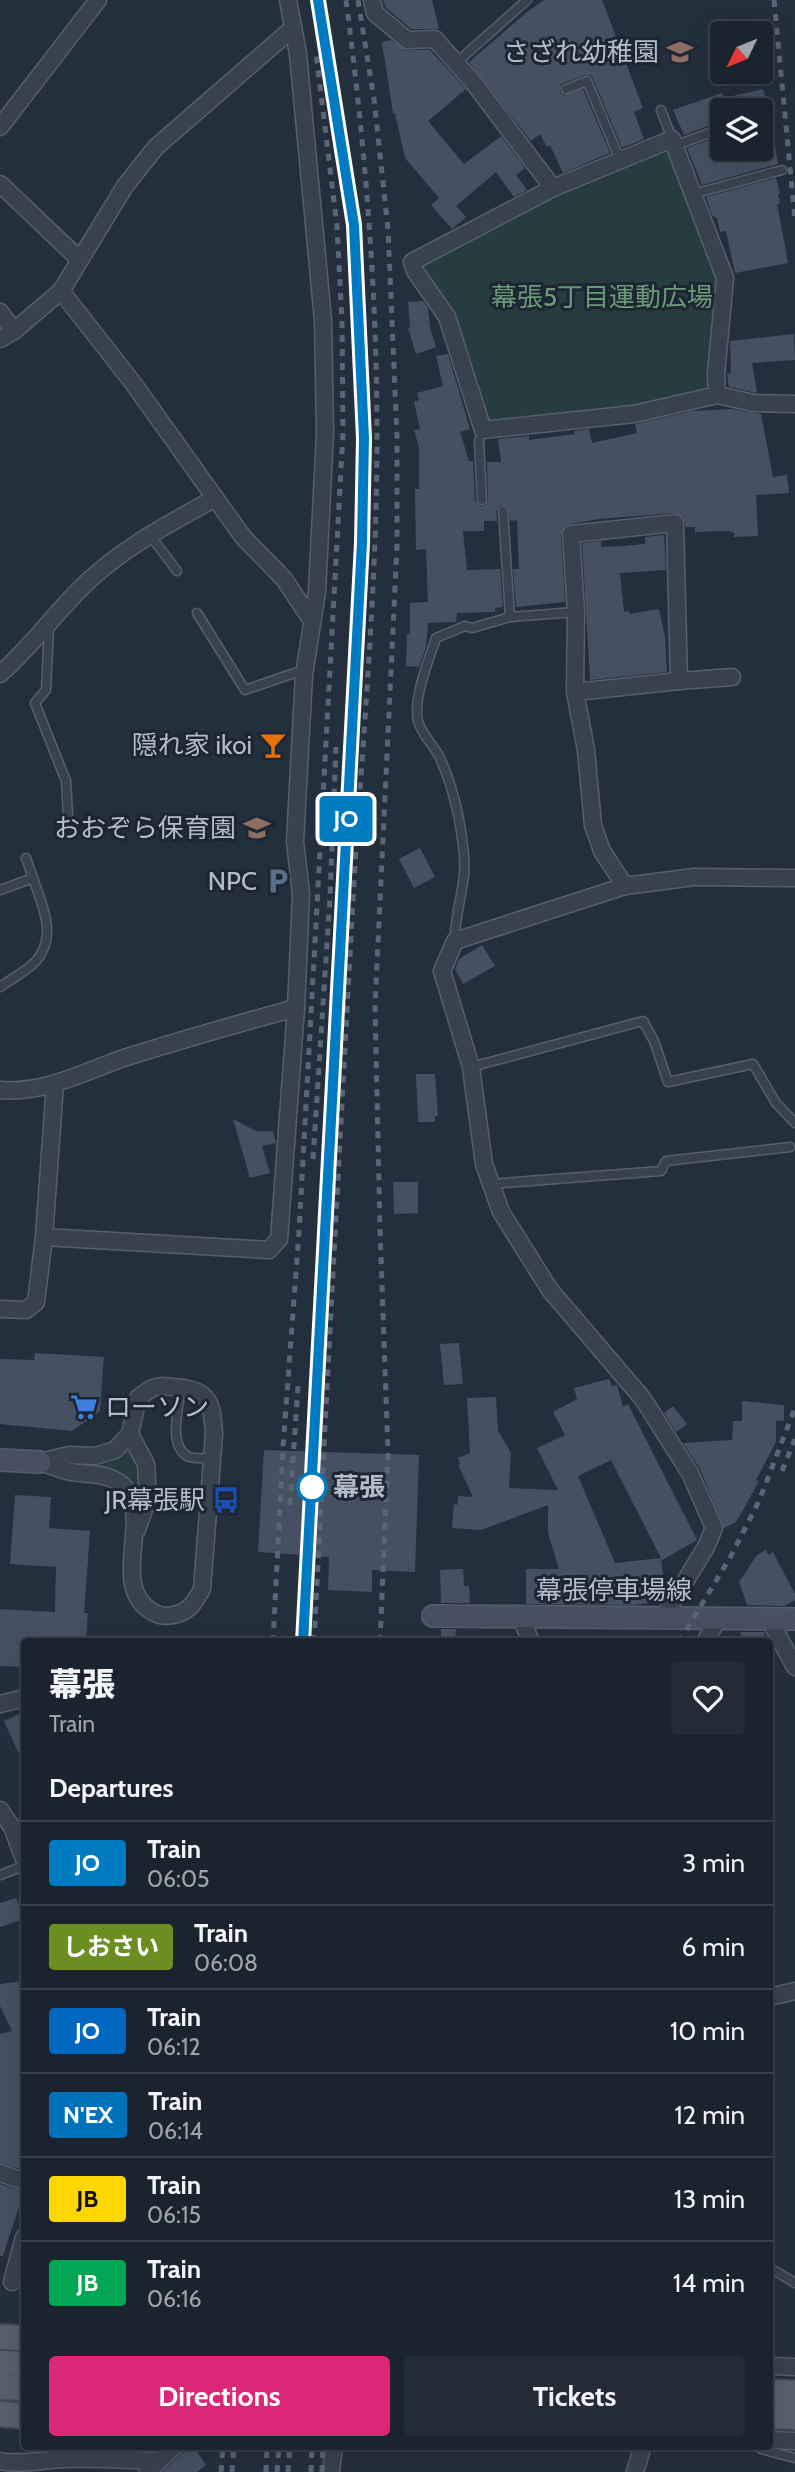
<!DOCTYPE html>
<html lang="en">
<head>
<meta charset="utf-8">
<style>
	:root { --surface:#1b232e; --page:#242b36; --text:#f1f3f6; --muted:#a0a4aa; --line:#39404a; --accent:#db2777 }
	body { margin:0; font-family:Cabin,"Noto Sans JP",sans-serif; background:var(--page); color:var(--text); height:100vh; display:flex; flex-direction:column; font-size:26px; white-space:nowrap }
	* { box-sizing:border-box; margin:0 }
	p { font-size:23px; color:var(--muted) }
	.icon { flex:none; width:38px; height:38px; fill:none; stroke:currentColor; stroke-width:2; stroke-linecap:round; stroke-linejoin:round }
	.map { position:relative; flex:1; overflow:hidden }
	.sheet { position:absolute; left:21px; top:1638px; width:752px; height:812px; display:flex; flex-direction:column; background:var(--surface); border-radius:7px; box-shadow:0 7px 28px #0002,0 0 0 2px var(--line) }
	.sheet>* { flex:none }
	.badge { padding:0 14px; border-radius:5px; font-size:24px; line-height:46px }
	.needle { width:46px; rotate:227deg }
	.controls { position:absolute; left:710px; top:21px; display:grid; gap:14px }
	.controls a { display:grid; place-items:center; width:63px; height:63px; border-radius:7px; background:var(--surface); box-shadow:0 7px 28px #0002,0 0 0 2px var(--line); font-size:35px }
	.map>.badge { position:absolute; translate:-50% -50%; box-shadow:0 0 0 4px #fff }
	h2 { padding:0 28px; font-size:26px; line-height:63px }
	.round { display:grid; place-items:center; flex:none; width:74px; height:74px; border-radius:7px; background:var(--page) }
	.head { display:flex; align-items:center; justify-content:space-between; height:119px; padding:0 28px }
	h1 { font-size:33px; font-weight:800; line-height:52px }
	.button { display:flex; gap:14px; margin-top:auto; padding:14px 28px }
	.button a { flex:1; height:80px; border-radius:7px; background:var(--accent); color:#fff; font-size:28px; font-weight:800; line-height:80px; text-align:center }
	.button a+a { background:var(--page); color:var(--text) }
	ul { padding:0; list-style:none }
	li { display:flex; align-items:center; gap:21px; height:84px; padding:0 28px; border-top:2px solid var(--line) }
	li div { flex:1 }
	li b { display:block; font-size:26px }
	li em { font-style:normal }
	li .badge { min-width:77px; font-weight:700; text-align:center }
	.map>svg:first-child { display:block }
</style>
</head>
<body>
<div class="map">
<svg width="795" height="2472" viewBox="0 0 795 2472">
	<rect width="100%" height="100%" fill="#242f3e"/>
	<!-- green -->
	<g fill="#263c3f">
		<polygon points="664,148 670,152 720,279 708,385 703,393 634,407 494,425 487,418 421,269 424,260 564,189"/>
		<path d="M124 1448C142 1458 140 1475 140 1494L136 1496 64 1466 67 1460C93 1462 102 1465 124 1448Z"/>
	</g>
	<!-- building -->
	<g fill="#455162">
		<polygon points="383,0 432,0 439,29 411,29 386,8"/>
		<polygon points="544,0 602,0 643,108 634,112 644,139 622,148 592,76 585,75 561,84 560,91 564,95 583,89 610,153 563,173 550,145 547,147 540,134 531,141 469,62 527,12"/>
		<polygon points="391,40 406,50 430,50 466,89 428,121 464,164 501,136 525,168 516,175 527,190 514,197 496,172 456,206 466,217 452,229 431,205 439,198 405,158 395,113 393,113 382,42"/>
		<polygon points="763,89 768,110 723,110 723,119 719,122 684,135 673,110 722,93 724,98"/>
		<polygon points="771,122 778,164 702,185 687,148 722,135 723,149 761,149 761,124"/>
		<polygon points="776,178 780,194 778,194 780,203 777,204 788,263 735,273 726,231 720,232 717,218 712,215 706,197"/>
		<polygon points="423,301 428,308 430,328 436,347 416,354 408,328 410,328 408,302"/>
		<polygon points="794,334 795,360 752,363 757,393 729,387 727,374 731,373 730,341"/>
		<polygon points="448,354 470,429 460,432 469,461 473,461 475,500 480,506 486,505 488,500 487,462 501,462 498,439 529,436 529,440 575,434 574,431 589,429 592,443 637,433 635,424 692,411 732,409 761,414 773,477 787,475 789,493 756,495 758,536 734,537 734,533 729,531 695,532 695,527 686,527 683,517 675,513 599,519 566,525 561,535 565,602 516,607 513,569 519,569 517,520 510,521 508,507 500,505 496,511 497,521 484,521 484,531 463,531 467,570 500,569 503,607 495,608 495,612 457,613 456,622 428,623 426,647 419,667 406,666 407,634 410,634 410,603 428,602 426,549 416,550 415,489 419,489 419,447 414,430 420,429 414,402 419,400 417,393 443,386 436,356"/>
		<polygon points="664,535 666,570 620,573 624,612 629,611 630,614 659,609 665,637 667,672 590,680 582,543 601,541 601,547 624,546 645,544 645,537"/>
		<polygon points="420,848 435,877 414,888 399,859"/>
		<polygon points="482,945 495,966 463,984 455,969 459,959"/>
		<polygon points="416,1074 435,1074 438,1116 435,1116 435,1122 418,1122"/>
		<polygon points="233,1119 256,1131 273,1131 276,1143 262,1146 270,1173 250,1178"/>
		<polygon points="393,1182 418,1182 418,1213 394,1214"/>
		<polygon points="459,1343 463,1384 444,1385 440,1344"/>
		<polygon points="35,1353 104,1357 100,1411 72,1431 0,1424 0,1359 34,1360"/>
		<polygon points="609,1379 612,1386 617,1385 623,1407 628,1404 697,1540 662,1560 611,1460 578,1476 615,1563 661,1558 665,1594 661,1601 633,1605 526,1604 526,1569 559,1569 548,1533 548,1505 481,1530 452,1528 454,1504 458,1505 458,1496 473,1497 458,1465 460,1464 458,1458 470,1453 467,1398 496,1397 498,1431 511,1453 509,1488 558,1490 537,1448 565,1435 553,1412 577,1399 574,1388"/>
		<polygon points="742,1401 784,1405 784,1421 776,1421 776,1442 756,1480 759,1481 742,1512 736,1522 724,1528 700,1469 683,1443 732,1440 733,1421 742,1421"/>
		<polygon points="673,1406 687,1424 676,1432 664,1413"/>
		<polygon points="264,1450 419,1455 415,1572 372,1570 372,1592 328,1590 329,1557 258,1552"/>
		<polygon points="15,1495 51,1497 49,1528 90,1531 84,1613 88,1613 86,1642 24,1642 24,1667 0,1666 0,1609 55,1612 56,1567 10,1564"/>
		<polygon points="766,1550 769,1555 773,1552 795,1594 795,1600 784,1606 747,1605 739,1582 757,1555"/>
		<polygon points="463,1569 464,1586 469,1586 470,1603 441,1603 440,1570"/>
		<polygon points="441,1629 456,1629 455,1642 441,1642"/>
		<polygon points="740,1632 764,1632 766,1642 743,1642"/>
		<polygon points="24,1712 24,1765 4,1721"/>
		<polygon points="16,1898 18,1903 24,1901 24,1919 0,1927 0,1903"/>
		<polygon points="24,1981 24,2170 0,2163 0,2034 12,2031 0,2006 0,1984"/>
		<polygon points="0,2184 24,2191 3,2256 0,2256"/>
		<polygon points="190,2446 193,2446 206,2465 197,2472 162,2472"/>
	</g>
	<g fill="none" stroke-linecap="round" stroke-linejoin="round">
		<defs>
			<g id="lane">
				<polyline points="456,63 527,0"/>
				<polyline points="566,89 587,81 620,160"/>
				<polyline points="661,110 672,139"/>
				<polyline points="761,118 769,116"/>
				<polyline points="674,146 723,128"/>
				<polyline points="693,194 782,170"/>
				<polyline points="482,500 479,441 483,430"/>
				<polyline points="503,511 510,617"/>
				<polyline points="150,535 177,571"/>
				<polyline points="197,613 245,690 306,669"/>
				<polyline points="49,627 46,690 35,703 66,781 68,817"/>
				<polyline points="26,858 33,878"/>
				<path d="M0 890 33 878C42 906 58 935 36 961 27 971 11 979 0 987"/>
				<path d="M455 941C454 913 467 884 464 856 461 822 454 789 440 758 434 745 421 734 418 721 413 697 429 660 436 638L465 626 472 628 510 617 576 612"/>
				<polyline points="471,1067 643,1021 654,1041 668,1082 753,1064 776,1103 795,1123"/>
				<polyline points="490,1184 661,1171 666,1161 790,1147"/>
				<path d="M181 1387C179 1406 167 1447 189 1457 196 1459 204 1458 212 1458"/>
				<polyline points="0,1875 24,1866"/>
				<polyline points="770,2268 795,2283"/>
				<polyline points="761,2446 761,2449 795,2458"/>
			</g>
			<g id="street">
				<polyline points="372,0 375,13 407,40 435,39 473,82 553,188"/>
				<polyline points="0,127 98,0"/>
				<polyline points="0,184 80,260"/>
				<polyline points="61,291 133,383 243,537 284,579 312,621"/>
				<polyline points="0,312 14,331"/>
				<polyline points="0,339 14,331 61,291 125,186 156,147 293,28"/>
				<polyline points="717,395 716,374 725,278 672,139 553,188 412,262 415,271 447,317 483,430 634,414 717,395 754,403 795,404"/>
				<path d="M0 674C30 648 53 616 81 588 120 549 167 525 215 498"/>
				<polyline points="679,681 732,677"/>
				<polyline points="575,692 679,681 675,523 571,534 576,612 575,692 586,750 593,825 602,851 625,886"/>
				<polyline points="55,1084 44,1237 269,1250 279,1239 296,1008 301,894 295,841 304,675 317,592 325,433 323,320 298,54 288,0"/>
				<path d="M0 1090C46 1094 87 1070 130 1056 185 1039 240 1023 296 1008"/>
				<polyline points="0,1309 26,1310 36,1302 44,1237"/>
				<path d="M162 1386C203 1389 212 1391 214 1434L202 1589C196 1600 190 1611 177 1614 168 1617 158 1616 151 1611 110 1585 151 1521 126 1489 113 1472 89 1475 71 1472 60 1470 50 1465 40 1462L69 1455 95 1456 115 1450 130 1434 138 1398 152 1388Z"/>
				<polyline points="130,1434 146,1464 148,1498 137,1530"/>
				<polyline points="664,1616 706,1547 714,1528 690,1473 643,1399 550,1290 501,1212 484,1164 471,1067 442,971 455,941 625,886 694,877 795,878"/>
				<polyline points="521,1618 531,1642"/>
				<polyline points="769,1619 795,1667"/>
				<polyline points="705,1642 718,1619"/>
				<polyline points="0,1704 24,1698"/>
				<polyline points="0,1810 12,1827 24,1859"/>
				<polyline points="770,1997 795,1991"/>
				<polyline points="0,2173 24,2181"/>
				<polyline points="12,2282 24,2237"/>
				<polyline points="770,2366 795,2367"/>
				<polyline points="770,2440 795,2441"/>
				<path d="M0 2461C21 2465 42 2460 65 2459 96 2458 127 2460 158 2461"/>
				<polyline points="147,2472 175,2446"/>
				<polyline points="331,2472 334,2446"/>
				<polyline points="635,2472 643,2446"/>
			</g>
			<g id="secondary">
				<polyline points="0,1460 40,1462"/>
				<polyline points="433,1616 795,1619"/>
			</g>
			<g id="primary">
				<polyline points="0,2337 24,2338"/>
				<polyline points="0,2363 24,2364"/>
				<polyline points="0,2387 24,2388"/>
				<polyline points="770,2392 795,2393"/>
				<polyline points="0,2414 24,2416"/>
				<polyline points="770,2416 795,2417"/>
			</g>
		</defs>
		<!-- lane casing -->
		<use href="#lane" stroke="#565f6c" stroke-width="11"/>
		<!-- street casing -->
		<use href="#street" stroke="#565f6c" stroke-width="19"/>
		<!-- secondary casing -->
		<use href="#secondary" stroke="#565f6c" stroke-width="24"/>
		<!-- primary casing -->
		<use href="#primary" stroke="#414a57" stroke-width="28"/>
		<!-- lane -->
		<use href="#lane" stroke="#38414e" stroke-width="8"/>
		<!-- street -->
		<use href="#street" stroke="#38414e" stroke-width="16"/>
		<!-- secondary -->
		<use href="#secondary" stroke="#465061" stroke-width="21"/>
		<!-- primary -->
		<use href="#primary" stroke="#56606e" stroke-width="24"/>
		<!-- rail -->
		<g stroke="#5a6575" stroke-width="5" stroke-dasharray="7 7" stroke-linecap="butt">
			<polyline points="358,0 374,99 388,229 397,436 397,546 375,1006 380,1229 388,1452 380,1642"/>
			<polyline points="774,0 795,220"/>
			<polyline points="313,1159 330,897 336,747"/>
			<polyline points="782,1471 795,1439"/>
			<polyline points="290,1505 298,1386"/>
			<polyline points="273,1642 283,1447 299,1232 343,433 342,322 337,226 316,53"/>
			<polyline points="303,1642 349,752 362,543 364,437 354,225 318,0"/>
			<path d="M314 1642C327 1388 340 1135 354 882 363 734 377 585 377 437 377 290 365 145 346 0"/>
			<polyline points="679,1642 731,1556 759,1501 795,1408"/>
			<polyline points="221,2472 223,2446"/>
			<polyline points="232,2472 234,2446"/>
			<polyline points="266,2472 267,2446"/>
			<polyline points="277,2472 279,2446"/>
			<polyline points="288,2472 290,2446"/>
			<polyline points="311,2472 312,2446"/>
			<polyline points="322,2472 323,2446"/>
		</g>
	</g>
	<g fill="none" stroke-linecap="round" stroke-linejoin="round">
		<defs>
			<polyline id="line" points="303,1642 362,543 364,438 354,225 318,0"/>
		</defs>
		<!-- line casing -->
		<use href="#line" stroke="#fff" stroke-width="16"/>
		<!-- line -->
		<use href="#line" stroke="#007ac0" stroke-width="10"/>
	</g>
	<!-- icons -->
	<defs>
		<symbol id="school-bare" viewBox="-9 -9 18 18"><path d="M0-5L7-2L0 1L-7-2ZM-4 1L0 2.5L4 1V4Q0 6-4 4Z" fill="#8d6e63" stroke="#1d2633" stroke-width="2.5" paint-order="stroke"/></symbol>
		<symbol id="bar-bare" viewBox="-9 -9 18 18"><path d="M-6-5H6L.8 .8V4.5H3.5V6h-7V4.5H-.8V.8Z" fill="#e8710a" stroke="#1d2633" stroke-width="2.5" paint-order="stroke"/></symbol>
		<symbol id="parking-bare" viewBox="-9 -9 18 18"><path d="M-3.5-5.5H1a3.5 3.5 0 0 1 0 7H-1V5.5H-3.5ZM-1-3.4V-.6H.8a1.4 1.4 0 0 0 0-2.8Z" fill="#5c6f8a" stroke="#1d2633" stroke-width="2.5" paint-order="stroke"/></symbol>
		<symbol id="supermarket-bare" viewBox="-9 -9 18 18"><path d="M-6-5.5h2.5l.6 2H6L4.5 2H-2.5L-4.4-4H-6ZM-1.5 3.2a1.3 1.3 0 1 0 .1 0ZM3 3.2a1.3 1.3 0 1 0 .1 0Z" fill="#3f7fe0" stroke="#1d2633" stroke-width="2.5" paint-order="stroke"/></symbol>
		<symbol id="bus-bare" viewBox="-9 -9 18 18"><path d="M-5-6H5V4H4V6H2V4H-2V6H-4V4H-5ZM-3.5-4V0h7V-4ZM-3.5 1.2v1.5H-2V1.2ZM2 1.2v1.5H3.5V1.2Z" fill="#1a4fb4" stroke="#1d2633" stroke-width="2.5" paint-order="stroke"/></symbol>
	</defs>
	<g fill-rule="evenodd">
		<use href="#school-bare" x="661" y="33" width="38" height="38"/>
		<use href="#bar-bare" x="254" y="726" width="38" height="38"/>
		<use href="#school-bare" x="238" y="809" width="38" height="38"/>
		<use href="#parking-bare" x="259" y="862" width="38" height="38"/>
		<use href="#supermarket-bare" x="65" y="1388" width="38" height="38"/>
		<use href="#bus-bare" x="207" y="1481" width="38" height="38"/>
	</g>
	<!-- markers -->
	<circle fill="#fff" stroke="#007ac0" stroke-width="3.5" cx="312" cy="1487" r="14"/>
	<g text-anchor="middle" stroke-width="6" stroke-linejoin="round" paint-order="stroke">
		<!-- poi labels -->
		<g font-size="26" fill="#b4bcc9" stroke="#1d2633" text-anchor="end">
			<text x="659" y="61">さざれ幼稚園</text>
			<text x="252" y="754">隠れ家 ikoi</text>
			<text x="236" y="837">おおぞら保育園</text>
			<text x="257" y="890">NPC</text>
			<text x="105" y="1416" text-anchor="start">ローソン</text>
			<text x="205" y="1509">JR幕張駅</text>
		</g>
		<!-- park labels -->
		<g font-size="26" fill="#6b9a76" stroke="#1d2633">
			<text x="602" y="306">幕張5丁目運動広場</text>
		</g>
		<!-- stop labels -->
		<g font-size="26" font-weight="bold" fill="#b4bcc9" stroke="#1d2633" text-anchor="start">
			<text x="333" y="1496">幕張</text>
		</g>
		<!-- street labels -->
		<g font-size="26" fill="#b4bcc9" stroke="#1d2633">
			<text x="614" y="1599">幕張停車場線</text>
		</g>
	</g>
</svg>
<div class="controls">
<a><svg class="needle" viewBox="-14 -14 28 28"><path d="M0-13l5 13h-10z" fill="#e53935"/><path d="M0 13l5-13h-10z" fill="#a0a4aa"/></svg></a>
<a><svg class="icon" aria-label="layers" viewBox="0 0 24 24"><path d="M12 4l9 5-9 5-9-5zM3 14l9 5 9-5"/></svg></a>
</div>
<b class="badge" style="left:346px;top:819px;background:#007ac0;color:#fff">JO</b>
<section class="sheet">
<div class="head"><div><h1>幕張</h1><p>Train</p></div><a class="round"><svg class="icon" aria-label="heart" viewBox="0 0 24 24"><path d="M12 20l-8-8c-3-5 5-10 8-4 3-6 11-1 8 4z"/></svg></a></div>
<h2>Departures</h2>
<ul>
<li><span class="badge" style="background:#007ac0;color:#fff">JO</span><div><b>Train</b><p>06:05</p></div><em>3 min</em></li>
<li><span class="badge" style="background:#6b8e23;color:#fff">しおさい</span><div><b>Train</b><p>06:08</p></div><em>6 min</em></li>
<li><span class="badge" style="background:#0067c0;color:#fff">JO</span><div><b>Train</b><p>06:12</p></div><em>10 min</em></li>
<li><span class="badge" style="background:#0072bc;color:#fff">N'EX</span><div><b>Train</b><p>06:14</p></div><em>12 min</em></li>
<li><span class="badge" style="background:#ffd700;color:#111">JB</span><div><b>Train</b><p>06:15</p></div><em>13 min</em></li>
<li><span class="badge" style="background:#00a651;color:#fff">JB</span><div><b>Train</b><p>06:16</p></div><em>14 min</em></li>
</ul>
<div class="button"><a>Directions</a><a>Tickets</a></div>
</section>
</div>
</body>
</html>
